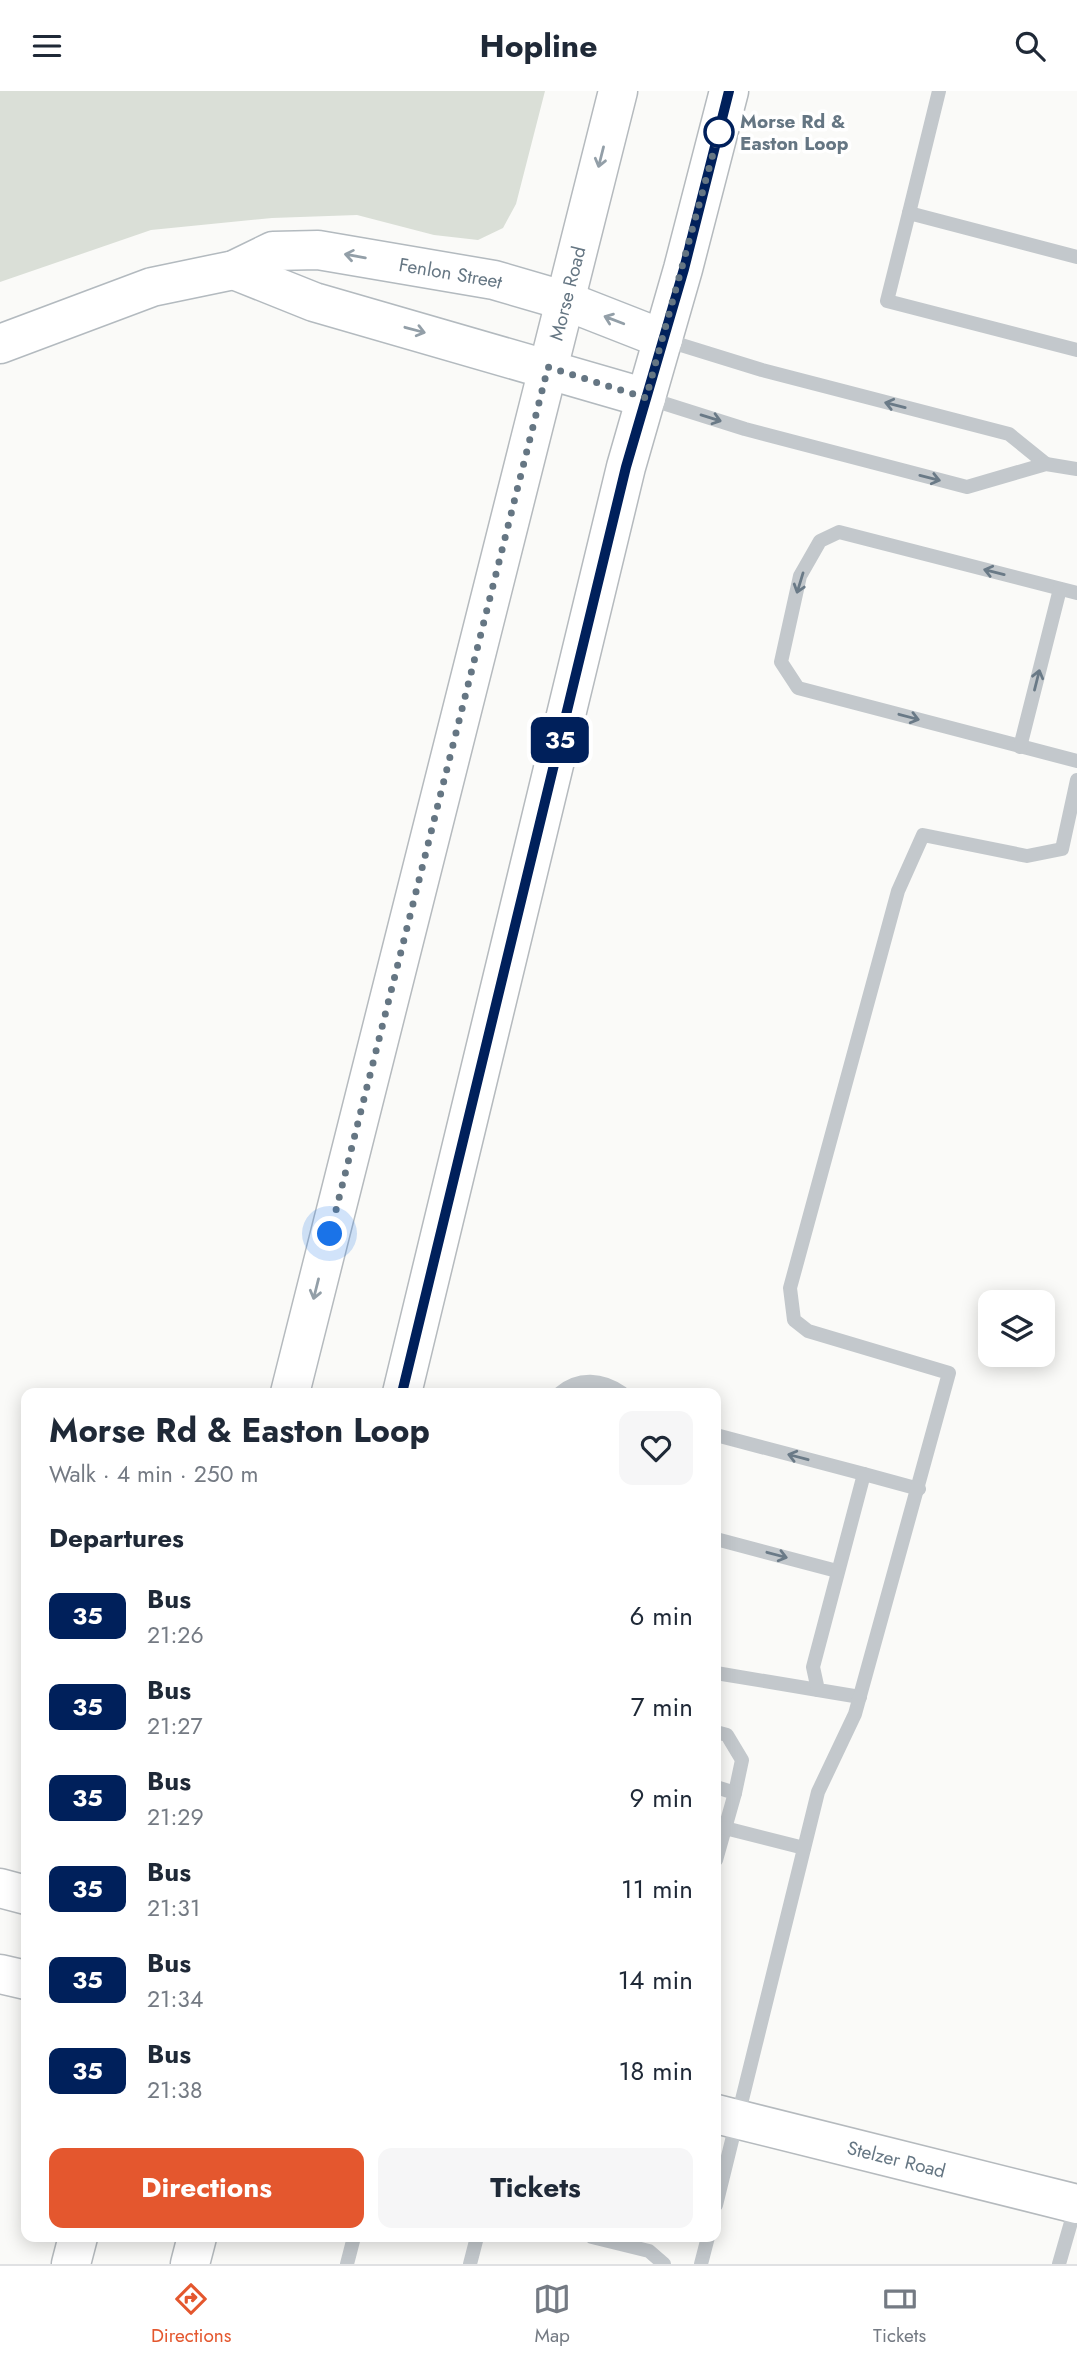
<!DOCTYPE html>
<html lang="en">
<head>
<meta charset="utf-8">
<style>
	:root { --surface:#fff; --page:#f6f6f7; --text:#1f2937; --muted:#747a83; --line:#e0e1e3; --accent:#e4572e }
	body { margin:0; font-family:Jost,sans-serif; background:var(--page); color:var(--text); height:100vh; display:flex; flex-direction:column; font-size:26px; white-space:nowrap }
	* { box-sizing:border-box; margin:0 }
	p { font-size:23px; color:var(--muted) }
	.icon { flex:none; width:38px; height:38px; fill:none; stroke:currentColor; stroke-width:2; stroke-linecap:round; stroke-linejoin:round }
	.map { position:relative; flex:1; overflow:hidden }
	.sheet { position:absolute; left:21px; top:1297px; width:700px; height:854px; display:flex; flex-direction:column; background:var(--surface); border-radius:14px; box-shadow:0 4px 18px #0003 }
	.sheet>* { flex:none }
	.badge { padding:0 14px; border-radius:10px; font-size:24px; line-height:46px }
	.fabs { position:absolute; left:978px; top:1199px; display:grid; gap:14px }
	.fabs a { display:grid; place-items:center; width:77px; height:77px; border-radius:14px; background:var(--surface); box-shadow:0 4px 18px #0003; font-size:35px }
	.you { position:absolute; width:35px; height:35px; margin:-18px; border:5px solid #fff; border-radius:50%; background:#1a73e8; box-shadow:0 0 0 10px #1a73e833 }
	.map>.badge { position:absolute; translate:-50% -50%; box-shadow:0 0 0 4px #fff }
	h2 { padding:0 28px; font-size:26px; line-height:63px }
	.round { display:grid; place-items:center; flex:none; width:74px; height:74px; border-radius:14px; background:var(--page) }
	.headline { display:flex; align-items:center; justify-content:space-between; height:119px; padding:0 28px }
	h1 { font-size:33px; font-weight:700; line-height:52px }
	.cta { display:flex; gap:14px; margin-top:auto; padding:14px 28px }
	.cta a { flex:1; height:80px; border-radius:14px; background:var(--accent); color:#fff; font-size:28px; font-weight:700; line-height:80px; text-align:center }
	.cta a+a { background:var(--page); color:var(--text) }
	ul { padding:0; list-style:none }
	li { display:flex; align-items:center; gap:21px; height:91px; padding:0 28px }
	li div { flex:1 }
	li b { display:block; font-size:26px }
	li em { font-style:normal }
	li .badge { min-width:77px; font-weight:700; text-align:center }
	header { display:flex; justify-content:space-between; align-items:center; height:91px; padding:0 28px; background:var(--surface); font-size:32px; font-weight:700 }
	.menu { display:flex; justify-content:space-around; align-items:center; height:98px; border-top:2px solid var(--line); background:var(--surface); font-size:19px; color:var(--muted) }
	.menu a { display:grid; justify-items:center; gap:4px }
	.menu .on { color:var(--accent) }
	.map>svg:first-child { display:block }
</style>
</head>
<body>
<header><svg class="icon" aria-label="menu" viewBox="0 0 24 24"><path d="M4 6h16M4 12h16M4 18h16"/></svg>Hopline<svg class="icon" aria-label="search" viewBox="0 0 24 24"><circle cx="10" cy="10" r="6"/><path d="M15 15l6 6"/></svg></header>
<div class="map">
<svg width="1077" height="2173" viewBox="0 0 1077 2173">
	<rect width="100%" height="100%" fill="#fafaf8"/>
	<!-- grass -->
	<polygon fill="#dadfd7" points="0,0 545,0 516,113 503,137 478,149 434,144 357,124 272,127 151,139 0,191"/>
	<g fill="none" stroke-linecap="round" stroke-linejoin="round">
		<defs>
			<g id="secondary">
				<polyline points="234,179 314,211 646,307"/>
				<path id="s1" d="M0 253 152 196 234 179 273 160 318 159 494 189 566 210 663 248"/>
			</g>
			<g id="primary">
				<path id="s2" d="M290 1302 618 0"/>
				<polyline points="402,1302 626,376 683,178 729,0"/>
				<polyline points="0,1797 26,1804"/>
				<polyline points="0,1883 26,1889"/>
				<path id="s3" d="M716 2023 1077 2113"/>
				<polyline points="71,2173 78,2146"/>
				<polyline points="190,2173 197,2146"/>
			</g>
		</defs>
		<!-- secondary casing -->
		<use href="#secondary" stroke="#b3babf" stroke-width="41"/>
		<!-- primary casing -->
		<use href="#primary" stroke="#b5babe" stroke-width="41"/>
		<!-- lane -->
		<g stroke="#c3c8cc" stroke-width="14">
			<polyline points="909,122 939,0"/>
			<polyline points="1077,166 909,122 887,210 1077,259"/>
			<polyline points="665,249 762,279 1009,343 1046,373"/>
			<polyline points="647,307 745,338 967,396 1046,373 1077,378"/>
			<polyline points="1077,502 839,441 820,450 800,485 781,571 798,597 1077,670"/>
			<polyline points="1020,656 1060,498"/>
			<path d="M560 1302C579 1286 602 1288 622 1302"/>
			<polyline points="716,1344 864,1383"/>
			<polyline points="716,1448 837,1480"/>
			<polyline points="716,1582 818,1599"/>
			<polyline points="860,1606 818,1599 813,1576 864,1383 919,1398"/>
			<polyline points="716,1641 727,1644 742,1669 735,1702"/>
			<polyline points="716,1696 735,1702 716,1769"/>
			<polyline points="725,1737 804,1757"/>
			<polyline points="716,2114 818,1701 855,1623 949,1282 808,1240 794,1229 790,1197 898,800 923,744 1027,765 1062,758 1077,689"/>
			<polyline points="592,2146 649,2160 664,2173"/>
			<polyline points="347,2173 354,2146"/>
			<polyline points="470,2173 477,2146"/>
			<polyline points="701,2173 708,2146"/>
			<polyline points="1059,2173 1076,2114"/>
		</g>
		<!-- secondary -->
		<use href="#secondary" stroke="#fff" stroke-width="38"/>
		<!-- primary -->
		<use href="#primary" stroke="#fff" stroke-width="38"/>
	</g>
	<!-- one-way arrows -->
	<defs><path id="oneway-shaft" d="M-6 0H5M1.5-3L5.5 0L1.5 3" fill="none" stroke-width="1.6" stroke-linecap="round" stroke-linejoin="round" transform="scale(1.75)"/></defs>
	<g stroke="#939fa8">
		<use href="#oneway-shaft" transform="translate(601 66) rotate(104)"/>
		<use href="#oneway-shaft" transform="translate(355 165) rotate(-170)"/>
		<use href="#oneway-shaft" transform="translate(614 229) rotate(-159)"/>
		<use href="#oneway-shaft" transform="translate(415 239) rotate(15)"/>
		<use href="#oneway-shaft" transform="translate(316 1198) rotate(104)"/>
	</g>
	<g stroke="#6a7a87">
		<use href="#oneway-shaft" transform="translate(895 314) rotate(-166)"/>
		<use href="#oneway-shaft" transform="translate(711 327) rotate(17)"/>
		<use href="#oneway-shaft" transform="translate(930 387) rotate(14)"/>
		<use href="#oneway-shaft" transform="translate(994 481) rotate(-166)"/>
		<use href="#oneway-shaft" transform="translate(800 492) rotate(107)"/>
		<use href="#oneway-shaft" transform="translate(1037 589) rotate(-76)"/>
		<use href="#oneway-shaft" transform="translate(909 626) rotate(15)"/>
		<use href="#oneway-shaft" transform="translate(798 1366) rotate(-165)"/>
		<use href="#oneway-shaft" transform="translate(777 1464) rotate(15)"/>
	</g>
	<g fill="none" stroke-linecap="round" stroke-linejoin="round">
		<defs>
			<polyline id="line" points="402,1302 626,376 684,178 729,0"/>
		</defs>
		<!-- line casing -->
		<use href="#line" stroke="#fff" stroke-width="16"/>
		<!-- line -->
		<use href="#line" stroke="#00205b" stroke-width="10"/>
		<!-- walk -->
		<polyline stroke="#657683" stroke-width="7" stroke-dasharray="0 12.6" points="330,1143 548,276 646,307 719,41"/>
	</g>
	<!-- markers -->
	<circle fill="#fff" stroke="#00205b" stroke-width="3.5" cx="719" cy="41" r="14"/>
	<g text-anchor="middle" stroke-width="7" stroke-linejoin="round" paint-order="stroke">
		<!-- stop labels -->
		<g font-size="19" font-weight="bold" fill="#657683" stroke="#fff" text-anchor="start">
			<text x="740" y="37">Morse Rd &amp;<tspan x="740" dy="22">Easton Loop</tspan></text>
		</g>
		<!-- street labels -->
		<g font-size="19" fill="#657683" stroke="#fff">
			<text dy="7" stroke="none"><textPath href="#s1" startOffset="469">Fenlon Street</textPath></text>
			<text dy="7" stroke="none"><textPath href="#s2" startOffset="1134">Morse Road</textPath></text>
			<text dy="7" stroke="none"><textPath href="#s3" startOffset="186">Stelzer Road</textPath></text>
		</g>
	</g>
</svg>
<div class="fabs">
<a><svg class="icon" aria-label="layers" viewBox="0 0 24 24"><path d="M12 4l9 5-9 5-9-5zM3 14l9 5 9-5"/></svg></a>
</div>
<div class="you" style="left:330px;top:1143px"></div>
<b class="badge" style="left:560px;top:649px;background:#00205b;color:#fff">35</b>
<section class="sheet">
<div class="headline"><div><h1>Morse Rd &amp; Easton Loop</h1><p>Walk · 4 min · 250 m</p></div><a class="round"><svg class="icon" aria-label="heart" viewBox="0 0 24 24"><path d="M12 20l-8-8c-3-5 5-10 8-4 3-6 11-1 8 4z"/></svg></a></div>
<h2>Departures</h2>
<ul>
<li><span class="badge" style="background:#00205b;color:#fff">35</span><div><b>Bus</b><p>21:26</p></div><em>6 min</em></li>
<li><span class="badge" style="background:#00205b;color:#fff">35</span><div><b>Bus</b><p>21:27</p></div><em>7 min</em></li>
<li><span class="badge" style="background:#00205b;color:#fff">35</span><div><b>Bus</b><p>21:29</p></div><em>9 min</em></li>
<li><span class="badge" style="background:#00205b;color:#fff">35</span><div><b>Bus</b><p>21:31</p></div><em>11 min</em></li>
<li><span class="badge" style="background:#00205b;color:#fff">35</span><div><b>Bus</b><p>21:34</p></div><em>14 min</em></li>
<li><span class="badge" style="background:#00205b;color:#fff">35</span><div><b>Bus</b><p>21:38</p></div><em>18 min</em></li>
</ul>
<div class="cta"><a>Directions</a><a>Tickets</a></div>
</section>
</div>
<nav class="menu">
<a class="on"><svg class="icon" aria-label="directions" viewBox="0 0 24 24"><path d="M12 3l9 9-9 9-9-9zM9 14v-3h6M13 9l2 2-2 2"/></svg>Directions</a>
<a><svg class="icon" aria-label="map" viewBox="0 0 24 24"><path d="M3 6l6-2 6 2 6-2v14l-6 2-6-2-6 2zM9 4v14M15 6v14"/></svg>Map</a>
<a><svg class="icon" aria-label="tickets" viewBox="0 0 24 24"><path d="M3 7h18v10H3zM15 7v10"/></svg>Tickets</a>
</nav>
</body>
</html>
